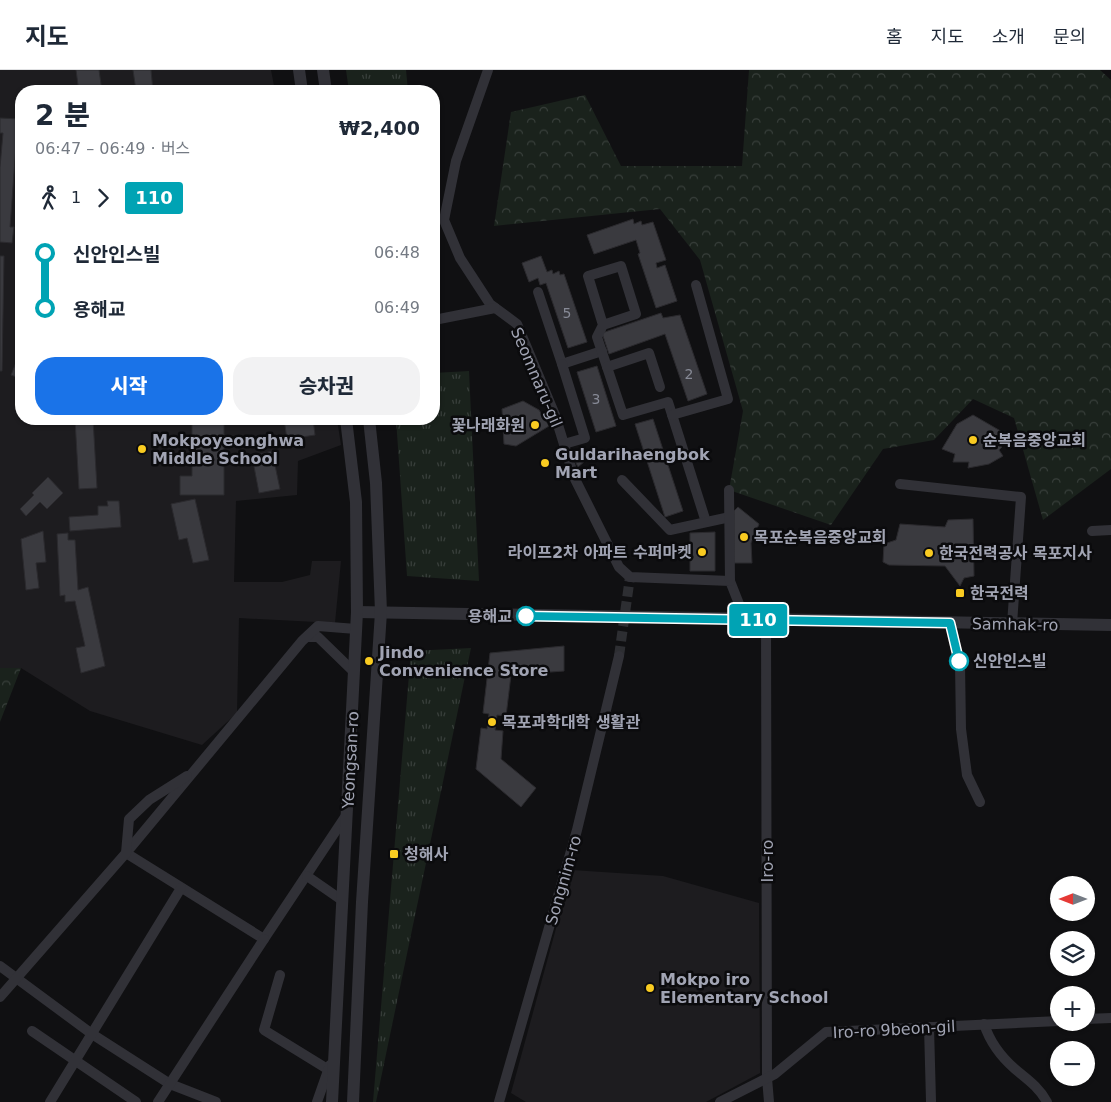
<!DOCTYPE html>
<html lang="ko">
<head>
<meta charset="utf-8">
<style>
	:root { --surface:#fff; --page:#f2f2f3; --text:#1f2937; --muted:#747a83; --line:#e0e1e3; --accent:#1a73e8 }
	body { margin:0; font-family:"DejaVu Sans","Noto Sans KR",sans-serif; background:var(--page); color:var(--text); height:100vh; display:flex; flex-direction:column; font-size:19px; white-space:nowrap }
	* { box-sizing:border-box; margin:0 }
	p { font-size:16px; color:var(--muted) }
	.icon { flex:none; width:28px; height:28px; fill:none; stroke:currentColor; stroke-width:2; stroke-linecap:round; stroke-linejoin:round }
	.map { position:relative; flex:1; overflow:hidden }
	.sheet { position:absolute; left:15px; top:15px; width:425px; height:340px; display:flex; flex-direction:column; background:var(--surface); border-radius:20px; box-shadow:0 1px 4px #0004 }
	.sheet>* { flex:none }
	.badge { padding:0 10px; border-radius:4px; font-size:18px; line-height:32px }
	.needle { width:32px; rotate:270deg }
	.fabs { position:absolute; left:1050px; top:806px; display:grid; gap:10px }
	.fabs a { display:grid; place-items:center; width:45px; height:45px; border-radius:50%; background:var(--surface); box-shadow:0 1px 4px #0004; font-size:25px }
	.map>.badge { position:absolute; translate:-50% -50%; box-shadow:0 0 0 2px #fff }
	.legs { display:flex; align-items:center; gap:8px; height:55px; padding:0 20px; font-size:16px }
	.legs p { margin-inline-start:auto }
	.headline { display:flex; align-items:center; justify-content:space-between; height:85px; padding:0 20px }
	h1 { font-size:28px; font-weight:800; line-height:38px }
	.button { display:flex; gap:10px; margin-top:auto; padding:10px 20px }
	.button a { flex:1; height:58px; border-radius:20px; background:var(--accent); color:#fff; font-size:20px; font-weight:800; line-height:58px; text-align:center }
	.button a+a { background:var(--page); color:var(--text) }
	ul { padding:0 20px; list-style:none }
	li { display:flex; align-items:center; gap:18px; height:55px; font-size:19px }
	li i { display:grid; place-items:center; width:8px; height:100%; margin:0 6px; background:currentColor }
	li i::after { content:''; width:12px; height:12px; margin:-6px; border:4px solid; border-radius:50%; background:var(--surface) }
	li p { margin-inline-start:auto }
	li:first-child i { background:linear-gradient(#0000 50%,currentColor 0) }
	li:last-child i { background:linear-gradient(currentColor 50%,#0000 0) }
	header { display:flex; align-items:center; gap:30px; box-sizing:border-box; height:70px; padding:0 25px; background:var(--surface); border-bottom:1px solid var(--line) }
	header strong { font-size:24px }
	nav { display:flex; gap:28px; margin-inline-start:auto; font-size:18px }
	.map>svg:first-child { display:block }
</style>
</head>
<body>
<header>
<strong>지도</strong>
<nav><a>홈</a><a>지도</a><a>소개</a><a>문의</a></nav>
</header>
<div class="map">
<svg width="1111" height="1032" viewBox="0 0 1111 1032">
	<defs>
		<pattern id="grass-tufts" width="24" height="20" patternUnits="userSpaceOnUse" patternTransform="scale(1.25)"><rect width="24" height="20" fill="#1a221c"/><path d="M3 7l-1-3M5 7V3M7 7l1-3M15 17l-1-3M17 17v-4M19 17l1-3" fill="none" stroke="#383f3b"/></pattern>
		<pattern id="forest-crowns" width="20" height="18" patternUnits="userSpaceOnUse" patternTransform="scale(1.25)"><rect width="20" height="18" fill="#1a221c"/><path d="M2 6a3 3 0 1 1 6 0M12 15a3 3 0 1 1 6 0" fill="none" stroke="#383f3b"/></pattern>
	</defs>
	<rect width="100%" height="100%" fill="#101012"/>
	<!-- built -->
	<g fill="#1d1c1f">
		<polygon points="0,0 271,0 275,21 21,21 21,349 337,349 341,375 298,391 297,425 236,431 234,512 282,512 310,505 312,491 341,491 335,553 239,548 237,643 202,675 90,641 21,598 0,598"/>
		<polygon points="572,800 663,806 759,833 760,1003 706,1032 526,1032 511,1023"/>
	</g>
	<!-- grass -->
	<g fill="url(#grass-tufts)">
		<polygon points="346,0 406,0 408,21 349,21"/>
		<polygon points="469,301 479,511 407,506 396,349 434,349 434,303"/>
		<polygon points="471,578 376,1032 373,1032 411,581"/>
	</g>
	<!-- forest -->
	<g fill="url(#forest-crowns)">
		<polygon points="749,0 1100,0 1111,10 1111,399 1043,450 1014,348 973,329 934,370 883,379 831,455 729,420 743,341 700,190 660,139 494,156 511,42 585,25 621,96 742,96"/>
		<polygon points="0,598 21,598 0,652"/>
	</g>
	<!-- building -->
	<g fill="#3a3a3f" stroke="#2b2a2e">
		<polygon points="76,0 99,0 102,21 66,21 65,17 78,15"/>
		<polygon points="133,0 151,0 153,21 136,21"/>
		<polygon points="0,48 21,49 21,63 17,63 10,157 14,157 12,173 0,172 0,97 3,63 0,63"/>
		<polygon points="633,149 634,154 641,151 642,155 653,152 666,190 656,193 657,198 665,195 677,231 656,238 638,184 640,183 636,170 594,184 587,165"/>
		<polygon points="0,186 4,186 2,301 0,301"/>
		<polygon points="541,186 547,202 552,200 553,204 559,201 560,205 564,204 587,272 568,278 546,213 540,215 538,208 529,212 522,193"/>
		<polygon points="661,243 663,248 680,245 707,324 688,331 665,264 609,284 602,263"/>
		<polygon points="17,290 21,292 21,309 11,305"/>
		<polygon points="597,296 616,356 596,362 577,302"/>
		<polygon points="523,331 539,340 549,356 516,376 504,374 502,339"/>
		<polygon points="973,345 1004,363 997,372 1002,377 999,380 1003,386 989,394 968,398 969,392 953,392 955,384 942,379 957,354"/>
		<polygon points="75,349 93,349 97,418 79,419"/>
		<polygon points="284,349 313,349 315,365 302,367 303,373 293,375 292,368 287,369"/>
		<polygon points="653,349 683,441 665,447 635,354"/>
		<polygon points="192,350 224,350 224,425 180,425 180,406 192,406"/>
		<polygon points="573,380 585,391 578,397 570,381"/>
		<polygon points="272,381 280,419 259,423 252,386"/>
		<polygon points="48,407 63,423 47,439 40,432 26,446 20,439 34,425 32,423"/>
		<polygon points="195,429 209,490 193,493 187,468 179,470 171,434"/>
		<polygon points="107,431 119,431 121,457 70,461 69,447 98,445 98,436 108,436"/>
		<polygon points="738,437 759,454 751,473 752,493 734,493 734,441"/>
		<polygon points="973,449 974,506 964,508 960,516 945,496 889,495 883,492 884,474 896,470 900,454 945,457 948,450"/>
		<polygon points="43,461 46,492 36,493 39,518 26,520 21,469"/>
		<polygon points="715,462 715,501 690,501 690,463"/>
		<polygon points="68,463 68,470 75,470 78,520 88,517 105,596 81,603 76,578 85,576 75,531 65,532 65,525 60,526 57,464"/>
		<polygon points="564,576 564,601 511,605 506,646 497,645 495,660 503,661 501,689 536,718 521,737 476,699 481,658 487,659 489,644 483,643 490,583"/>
	</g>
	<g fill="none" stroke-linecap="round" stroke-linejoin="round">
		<!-- minor-tunnel -->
		<polyline stroke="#2d2e32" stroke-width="10" stroke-dasharray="10 5" stroke-linecap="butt" points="619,586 630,507"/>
		<!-- minor -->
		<g stroke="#313137" stroke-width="10">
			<polyline points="488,0 456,91 444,150 460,188 490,234 517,254 555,345 574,407 619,497 630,507 730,511 745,549"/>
			<polyline points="538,222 562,294 602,281"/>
			<polyline points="434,250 495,238"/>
			<polyline points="603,255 636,244 621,196 588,206 603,255 597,267 623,345 668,332 706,452"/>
			<polyline points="562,294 585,368 564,374"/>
			<polyline points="607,297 649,283 660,317"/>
			<polyline points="672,345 728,329 696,215"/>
			<polyline points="622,410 670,460 730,447"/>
			<polyline points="900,414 1021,427 1012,554"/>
			<polyline points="729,420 730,511"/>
			<polyline points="1092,461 1111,460"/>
			<polyline points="766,550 767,1008 769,1032"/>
			<polyline points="950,553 960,594 961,659 967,705 980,732"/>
			<polyline points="307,567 318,567 354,602"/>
			<polyline points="347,744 264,869 126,783 302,571 318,556 356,559"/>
			<polyline points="307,806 343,831"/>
			<polyline points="0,896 92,964 170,1014 216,1032"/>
			<polyline points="280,905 264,960 329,1000"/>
			<polyline points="0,927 126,783 129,749 149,730 187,706"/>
			<polyline points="1086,949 1111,948"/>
			<path d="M984 954C990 972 1000 986 1015 999 1027 1009 1039 1017 1047 1032"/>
			<polyline points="929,957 931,1031"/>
			<polyline points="32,961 136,1032"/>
			<polyline points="50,1032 181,818"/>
			<polyline points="158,1032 264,869"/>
			<polyline points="317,1032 330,995"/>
			<polyline points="499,1032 577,760 619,586"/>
			<polyline points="720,1032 775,1004 826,962 1059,951"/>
		</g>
		<!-- tertiary -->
		<g stroke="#313137" stroke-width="12">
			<polyline points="299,0 302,21"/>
			<polyline points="323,0 326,21"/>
			<polyline points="357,542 1111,555"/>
			<polyline points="332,1032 357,542 356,432 346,349"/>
			<polyline points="353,1032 362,832 381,542 376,413 369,349"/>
		</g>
	</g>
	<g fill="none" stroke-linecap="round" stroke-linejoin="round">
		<defs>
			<polyline id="line-1" points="526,546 950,553 959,591"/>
		</defs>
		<!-- line-1 casing -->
		<use href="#line-1" stroke="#fff" stroke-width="11"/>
		<!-- line-1 -->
		<use href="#line-1" stroke="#00a3b4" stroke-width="8"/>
	</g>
	<!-- markers -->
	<g fill="#f9cb21" stroke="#0b0b0d" stroke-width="2">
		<circle cx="535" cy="355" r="5"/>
		<circle cx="973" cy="370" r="5"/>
		<circle cx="142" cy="379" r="5"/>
		<circle cx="545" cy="393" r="5"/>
		<circle cx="744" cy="467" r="5"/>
		<circle cx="702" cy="482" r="5"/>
		<circle cx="929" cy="483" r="5"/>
		<rect x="955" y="518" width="10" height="10" rx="2.5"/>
		<circle cx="369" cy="591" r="5"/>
		<circle cx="492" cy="652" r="5"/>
		<rect x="389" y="779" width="10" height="10" rx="2.5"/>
		<circle cx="650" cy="918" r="5"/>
	</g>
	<g fill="#fff" stroke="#00a3b4" stroke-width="2.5">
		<circle cx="526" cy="546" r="9"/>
		<circle cx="959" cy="591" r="9"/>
	</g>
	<g text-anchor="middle" stroke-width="5" stroke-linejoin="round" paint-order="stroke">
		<!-- number labels -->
		<g font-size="14" fill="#878a96">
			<text x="567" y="248">5</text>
			<text x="689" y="309">2</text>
			<text x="596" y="334">3</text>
		</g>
		<!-- street labels -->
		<g font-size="16" fill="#a1a4b3" stroke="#0b0b0d">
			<text transform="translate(537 307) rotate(67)" y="6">Seomnaru-gil</text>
			<text transform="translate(1015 554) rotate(1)" y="6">Samhak-ro</text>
			<text transform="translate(350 690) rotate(-87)" y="6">Yeongsan-ro</text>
			<text transform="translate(767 791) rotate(-90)" y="6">Iro-ro</text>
			<text transform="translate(563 810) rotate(-74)" y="6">Songnim-ro</text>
			<text transform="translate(894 959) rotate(-3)" y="6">Iro-ro 9beon-gil</text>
		</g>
		<!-- poi labels -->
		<g font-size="16" font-weight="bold" fill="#a1a4b3" stroke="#0b0b0d" text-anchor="start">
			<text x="525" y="361" text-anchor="end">꽃나래화원</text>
			<text x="152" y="376">Mokpoyeonghwa<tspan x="152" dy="18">Middle School</tspan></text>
			<text x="983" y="376">순복음중앙교회</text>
			<text x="555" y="390">Guldarihaengbok<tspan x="555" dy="18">Mart</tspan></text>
			<text x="754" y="473">목포순복음중앙교회</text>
			<text x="692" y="488" text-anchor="end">라이프2차 아파트 수퍼마켓</text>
			<text x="939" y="489">한국전력공사 목포지사</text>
			<text x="970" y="529">한국전력</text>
			<text x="379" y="588">Jindo<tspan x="379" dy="18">Convenience Store</tspan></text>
			<text x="502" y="658">목포과학대학 생활관</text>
			<text x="404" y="790">청해사</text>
			<text x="660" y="915">Mokpo iro<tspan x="660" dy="18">Elementary School</tspan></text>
		</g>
		<!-- stop labels -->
		<g font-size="16" font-weight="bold" fill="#a1a4b3" stroke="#0b0b0d" text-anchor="end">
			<text x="512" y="552">용해교</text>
			<text x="973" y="597" text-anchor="start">신안인스빌</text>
		</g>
	</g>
</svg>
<div class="fabs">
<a><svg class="needle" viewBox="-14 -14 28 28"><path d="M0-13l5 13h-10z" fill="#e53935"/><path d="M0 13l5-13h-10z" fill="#747a83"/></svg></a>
<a><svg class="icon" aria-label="layers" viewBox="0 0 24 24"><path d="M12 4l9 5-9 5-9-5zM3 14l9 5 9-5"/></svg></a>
<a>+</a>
<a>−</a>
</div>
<b class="badge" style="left:758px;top:550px;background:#00a3b4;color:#fff">110</b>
<section class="sheet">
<div class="headline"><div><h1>2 분</h1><p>06:47 – 06:49 · 버스</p></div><b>₩2,400</b></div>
<div class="legs"><svg class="icon" aria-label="walk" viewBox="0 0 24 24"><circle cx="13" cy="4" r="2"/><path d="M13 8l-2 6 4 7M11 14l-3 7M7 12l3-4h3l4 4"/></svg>1<svg class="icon" aria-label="forward" viewBox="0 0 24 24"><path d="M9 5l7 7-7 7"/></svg><b class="badge" style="background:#00a3b4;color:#fff">110</b></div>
<ul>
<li><i style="color:#00a3b4"></i><b>신안인스빌</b><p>06:48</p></li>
<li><i style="color:#00a3b4"></i><b>용해교</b><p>06:49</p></li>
</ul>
<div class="button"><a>시작</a><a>승차권</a></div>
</section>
</div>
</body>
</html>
